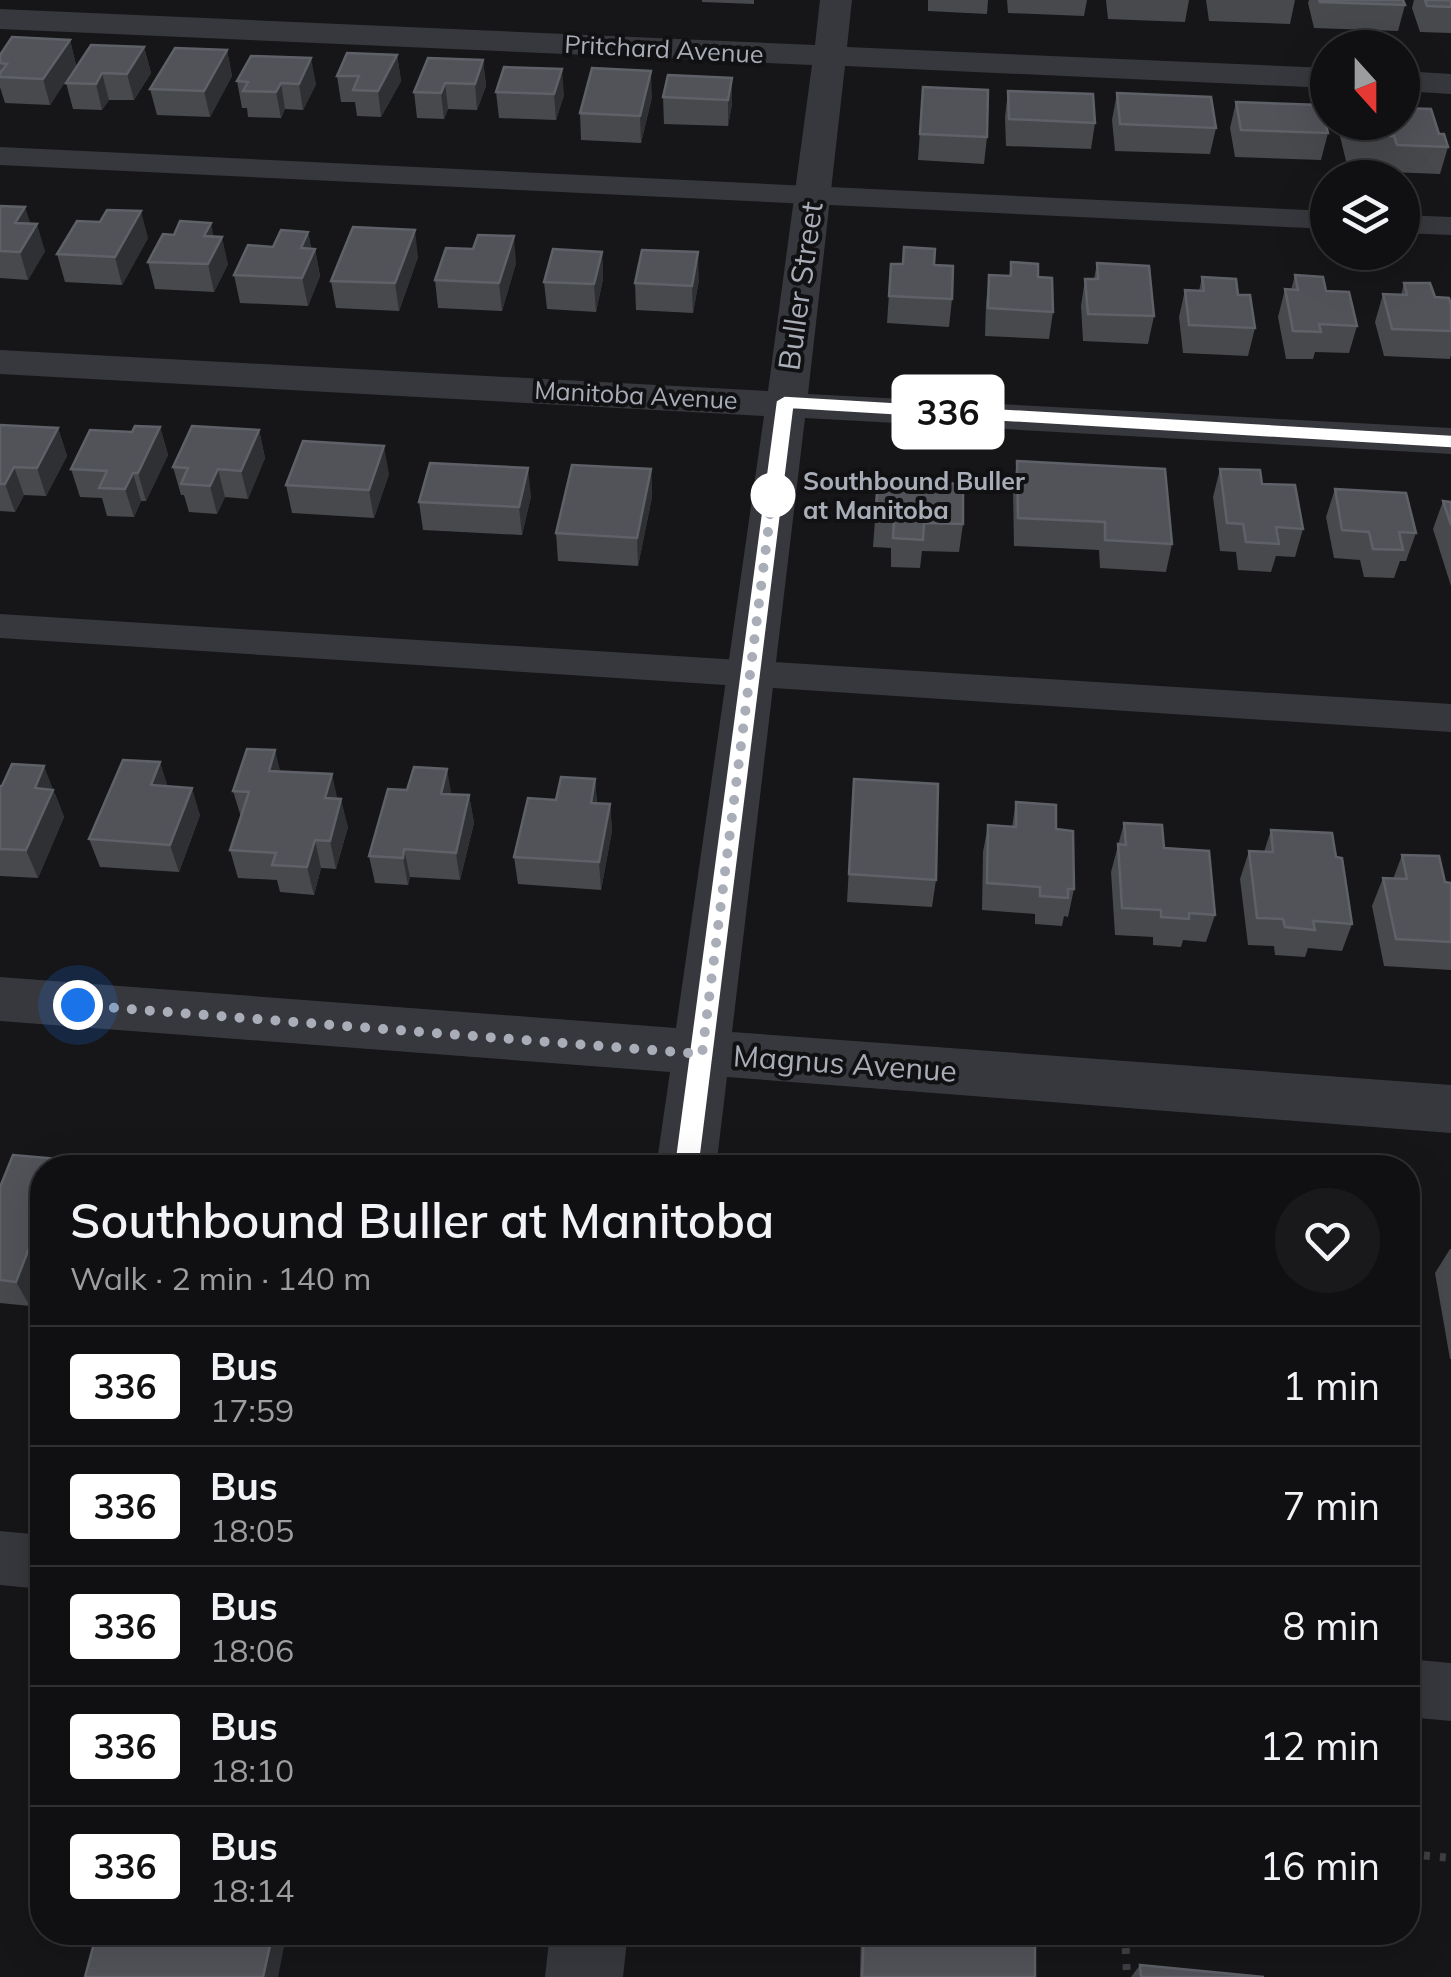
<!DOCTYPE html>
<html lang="en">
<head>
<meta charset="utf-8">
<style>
	:root { --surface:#101012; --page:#19191b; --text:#f1f3f6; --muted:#9c9d9f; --line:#303032 }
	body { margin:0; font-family:Mulish,sans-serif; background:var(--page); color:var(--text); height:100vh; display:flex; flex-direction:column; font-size:38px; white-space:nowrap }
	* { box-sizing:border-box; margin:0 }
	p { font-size:32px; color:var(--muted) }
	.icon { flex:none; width:55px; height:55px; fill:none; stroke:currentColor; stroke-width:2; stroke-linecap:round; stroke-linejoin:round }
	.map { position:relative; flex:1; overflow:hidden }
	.drawer { position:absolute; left:30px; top:1155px; width:1390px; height:790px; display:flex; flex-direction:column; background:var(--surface); border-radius:40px; box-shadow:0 10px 40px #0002,0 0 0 2px var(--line) }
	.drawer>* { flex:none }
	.badge { padding:0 20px; border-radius:8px; font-size:35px; line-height:65px }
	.needle { width:65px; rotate:159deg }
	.buttons { position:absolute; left:1310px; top:30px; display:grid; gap:20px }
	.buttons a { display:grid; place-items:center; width:110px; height:110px; border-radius:50%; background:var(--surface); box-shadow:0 10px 40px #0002,0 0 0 2px var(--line); font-size:50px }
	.you { position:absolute; width:50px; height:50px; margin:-25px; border:8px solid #fff; border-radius:50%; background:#1a73e8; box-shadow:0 0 0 15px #1a73e833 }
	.map>.badge { position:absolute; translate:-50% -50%; box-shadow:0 0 0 5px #fff }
	.round { display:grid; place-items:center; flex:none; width:105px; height:105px; border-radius:52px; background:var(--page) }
	.summary { display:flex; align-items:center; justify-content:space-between; height:170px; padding:0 40px }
	h1 { font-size:48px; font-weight:600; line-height:75px }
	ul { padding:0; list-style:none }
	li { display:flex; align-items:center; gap:30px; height:120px; padding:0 40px; border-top:2px solid var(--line) }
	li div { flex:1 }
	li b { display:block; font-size:38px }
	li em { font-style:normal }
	li .badge { min-width:110px; font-weight:700; text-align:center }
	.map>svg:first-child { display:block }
</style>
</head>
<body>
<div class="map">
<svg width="1451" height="1977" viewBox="0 0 1451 1977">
	<rect width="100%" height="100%" fill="#161618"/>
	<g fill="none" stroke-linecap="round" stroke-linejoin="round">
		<!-- path -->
		<g stroke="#3d3f44" stroke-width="8" stroke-dasharray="6 10" stroke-linecap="butt">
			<polyline points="1408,1854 1451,1858"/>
			<polyline points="1125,1932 1127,1977"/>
		</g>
		<!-- lane -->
		<g fill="#37383d" fill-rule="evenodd">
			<polygon points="0,147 1328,211 1328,229 0,165"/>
			<polygon points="1402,215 1451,217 1451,235 1402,233"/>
			<polygon points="0,614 1451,704 1451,732 0,638"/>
			<polygon points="0,1531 42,1535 42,1589 0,1585"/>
			<polygon points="1408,1659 1451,1663 1451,1721 1408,1717"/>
		</g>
		<!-- street -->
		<g fill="#37383d" fill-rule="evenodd">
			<polygon points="820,0 852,0 847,47 1328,68 1328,88 845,66 808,394 1451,428 1451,454 805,418 732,1032 1451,1085 1451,1133 727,1077 716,1168 656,1168 670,1072 0,1021 0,977 676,1028 764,416 0,374 0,350 768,391 812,65 0,29 0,9 815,45"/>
			<polygon points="1402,71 1451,74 1451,94 1402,91"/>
			<polygon points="550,1932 628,1932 623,1977 545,1977"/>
		</g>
	</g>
	<!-- wall -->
	<g fill="#47494d">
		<polygon points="702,0 754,0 754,4 702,2"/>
		<polygon points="928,0 988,0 987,14 928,11"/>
		<polygon points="1007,0 1087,0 1084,16 1008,13"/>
		<polygon points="1106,0 1189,0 1185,22 1108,19"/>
		<polygon points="1206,0 1295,0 1290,24 1209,21"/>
		<polygon points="1309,0 1403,0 1405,5 1398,31 1314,28 1308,3"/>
		<polygon points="1414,0 1451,0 1451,33 1420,32 1412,8"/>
		<polygon points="70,40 76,65 50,105 5,103 0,87 0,55"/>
		<polygon points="144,47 151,73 134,100 109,100 102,110 73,109 66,83"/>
		<polygon points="227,50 232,76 210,117 157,115 150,89"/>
		<polygon points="397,55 401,81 381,117 357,116 355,102 341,102 337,76"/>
		<polygon points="483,60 486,86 477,110 448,109 444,119 417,118 414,92"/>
		<polygon points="504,67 564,95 556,120 499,118 496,92"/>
		<polygon points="732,78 732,104 728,126 664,124 663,97"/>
		<polygon points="237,81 316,84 303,110 285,109 281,118 248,117 247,108 242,108"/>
		<polygon points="923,87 987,137 984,164 918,160"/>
		<polygon points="1008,91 1095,123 1091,149 1006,146 1005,117"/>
		<polygon points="1117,93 1216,128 1210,154 1115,151 1112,120"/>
		<polygon points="652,97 641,143 581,140 580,113"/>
		<polygon points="1236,102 1328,133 1321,160 1235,157 1230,128"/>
		<polygon points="1341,122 1402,122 1439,134 1448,147 1440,174 1389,172 1386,163 1346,161 1339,132"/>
		<polygon points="0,206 30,224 45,251 28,280 0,278"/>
		<polygon points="308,232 311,249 315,249 320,276 308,306 240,303 234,275 273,247"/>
		<polygon points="214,237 228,264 214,292 155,289 148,262"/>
		<polygon points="148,238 122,285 65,282 57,254"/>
		<polygon points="602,252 603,279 596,312 547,309 544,282"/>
		<polygon points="418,257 399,311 336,308 331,281"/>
		<polygon points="1011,262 1053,312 1049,339 985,336 986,303 989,275 1009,276"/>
		<polygon points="516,263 502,311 438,308 435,280"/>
		<polygon points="1097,263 1154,316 1148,344 1083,341 1081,306 1085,279 1094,279"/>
		<polygon points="891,264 934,265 952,299 949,327 887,323"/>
		<polygon points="1295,275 1326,291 1357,326 1349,353 1315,352 1313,359 1286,359 1278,317 1285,289 1291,290"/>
		<polygon points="1202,277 1238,295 1255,328 1248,356 1183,353 1179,317 1185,290 1199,291"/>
		<polygon points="699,280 693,313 636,310 635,283"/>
		<polygon points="1404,283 1451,305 1451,355 1450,359 1384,356 1375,322 1383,294 1401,295"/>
		<polygon points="0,425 58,428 67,456 46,496 24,495 15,512 0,511"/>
		<polygon points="160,427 168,455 146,501 141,501 134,517 107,516 102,498 80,497 71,469 132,432"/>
		<polygon points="259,430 265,458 248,499 225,497 217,514 189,512 184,495 181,495 173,467"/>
		<polygon points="1017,461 1172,544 1166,572 1100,568 1099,550 1014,546 1013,489"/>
		<polygon points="651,469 652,497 638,566 558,561 556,533"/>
		<polygon points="1220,469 1262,484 1303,529 1295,557 1276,556 1271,572 1238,570 1236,552 1220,551 1213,497"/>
		<polygon points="389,474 374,518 292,513 286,485"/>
		<polygon points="878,480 963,524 959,552 922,551 920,568 891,567 891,548 873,547"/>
		<polygon points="1335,489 1416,533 1406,561 1400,561 1394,578 1364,577 1360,560 1334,558 1326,517"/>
		<polygon points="531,496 522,535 423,530 419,502"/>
		<polygon points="1443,501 1451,502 1451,586 1433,529"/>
		<polygon points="280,771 337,799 348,827 336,869 321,868 314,895 280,892 277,880 238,878 230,850 241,817 233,791"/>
		<polygon points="595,779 597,803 610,804 612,831 601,890 518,884 514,857 556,800"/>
		<polygon points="854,779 936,880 932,907 847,902"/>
		<polygon points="0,786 55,794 64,817 38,878 0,876"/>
		<polygon points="168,786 200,815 179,872 100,867 89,839"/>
		<polygon points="451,795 469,795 474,823 460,880 410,877 408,885 375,883 369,856"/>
		<polygon points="1016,802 1056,829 1074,889 1068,917 1064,916 1062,926 1035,924 1035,914 982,910 983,852 988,825 1012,827"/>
		<polygon points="1124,823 1164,848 1215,915 1206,942 1183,940 1181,947 1153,945 1153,937 1115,935 1111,872"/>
		<polygon points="1271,830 1336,857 1352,924 1342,951 1308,948 1305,957 1275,955 1274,946 1248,945 1240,879 1249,851 1264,852"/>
		<polygon points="1402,855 1445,882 1451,883 1451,970 1384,966 1372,906 1383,878 1393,879"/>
		<polygon points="13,1155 105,1163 107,1168 42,1168 42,1273 30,1306 0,1303 0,1187"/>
		<polygon points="1450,1249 1451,1249 1451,1359 1450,1359 1435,1273"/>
		<polygon points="861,1932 1035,1932 1035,1977 860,1977"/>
		<polygon points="1140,1965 1264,1977 1131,1977"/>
	</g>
	<!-- shaded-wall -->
	<g fill="#2f3033">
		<polygon points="70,40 76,65 50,105 43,79"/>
		<polygon points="144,47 151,73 134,100 127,74"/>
		<polygon points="227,50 232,76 210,117 204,91"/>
		<polygon points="397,55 401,81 381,117 378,91"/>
		<polygon points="311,58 316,84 303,110 299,84"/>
		<polygon points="483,60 486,86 477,110 475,84"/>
		<polygon points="562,69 564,95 556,120 554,94"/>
		<polygon points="651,71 652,97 641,143 640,116"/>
		<polygon points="102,73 109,100 102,110 96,84"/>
		<polygon points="732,78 732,104 728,126 728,100"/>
		<polygon points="281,83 285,109 281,118 276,92"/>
		<polygon points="445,83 448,109 444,119 441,93"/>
		<polygon points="25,207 33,231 37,224 45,251 28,280 20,252 15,223"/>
		<polygon points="141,211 148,238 122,285 115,257"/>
		<polygon points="211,223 216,248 222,237 228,264 214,292 208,264 204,236"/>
		<polygon points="415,230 418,257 399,311 395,283"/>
		<polygon points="308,232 313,255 315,249 320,276 308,306 302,278 301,248"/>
		<polygon points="514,236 516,263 502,311 499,283"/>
		<polygon points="602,252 603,279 596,312 594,284"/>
		<polygon points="698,252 699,280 693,313 692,286"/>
		<polygon points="160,427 168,455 146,501 138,473"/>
		<polygon points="58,428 67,456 46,496 37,468"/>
		<polygon points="259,430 265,458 248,499 241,471"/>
		<polygon points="384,446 389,474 374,518 369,490"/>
		<polygon points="14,467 24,495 15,512 5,484"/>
		<polygon points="528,468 531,496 522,535 519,507"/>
		<polygon points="218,469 225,497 217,514 210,486"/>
		<polygon points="651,469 652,497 638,566 637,538"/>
		<polygon points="133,473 141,501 134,517 125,489"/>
		<polygon points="275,750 282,778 269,771"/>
		<polygon points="160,762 169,790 151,785"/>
		<polygon points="44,766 64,817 38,878 26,850 35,788"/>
		<polygon points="447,769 452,797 441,794"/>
		<polygon points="332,774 338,801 325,798"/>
		<polygon points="595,779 597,807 591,803"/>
		<polygon points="192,788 200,815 179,872 170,845"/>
		<polygon points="469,795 474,823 460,880 456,853"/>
		<polygon points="341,799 348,827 336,869 330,841"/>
		<polygon points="610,804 612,831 601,890 599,862"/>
		<polygon points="315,840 321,868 314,895 307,867"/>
		<polygon points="404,849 410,877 408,885 403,858"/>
		<polygon points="31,1243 42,1264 42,1273 30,1306 16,1282"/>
		<polygon points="273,1932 287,1932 278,1977 263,1977"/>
	</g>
	<!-- building -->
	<g fill="#525359" stroke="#5f6168" stroke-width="2.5">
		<polygon points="1319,0 1403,0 1405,5 1320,2"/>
		<polygon points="1425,0 1451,0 1451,7 1427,6"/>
		<polygon points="12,37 70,40 43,79 0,77 0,73 7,64 0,63 0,55"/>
		<polygon points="91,45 144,47 127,74 102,73 96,84 66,83"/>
		<polygon points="175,48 227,50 204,91 150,89"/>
		<polygon points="347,53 397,55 378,91 353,90 359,76 337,76"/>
		<polygon points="251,56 311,58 299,84 281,83 276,92 243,91 248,82 237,81"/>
		<polygon points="428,58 483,60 475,84 445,83 441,93 414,92"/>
		<polygon points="504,67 562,69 554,94 496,92"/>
		<polygon points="592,68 651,71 640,116 580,113"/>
		<polygon points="668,75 732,78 728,100 663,97"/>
		<polygon points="923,87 988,90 987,137 920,134"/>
		<polygon points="1008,91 1093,94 1095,123 1009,119"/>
		<polygon points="1117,93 1211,97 1216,128 1120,124"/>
		<polygon points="1236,102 1321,105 1328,133 1241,130"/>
		<polygon points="1402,108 1431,109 1439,134 1444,134 1448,147 1397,145 1394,136 1353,134 1350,122 1402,122"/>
		<polygon points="0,206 25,207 15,223 37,224 20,252 0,251"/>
		<polygon points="107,210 141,211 115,257 57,254 77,221 100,222"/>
		<polygon points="180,221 211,223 204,236 222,237 208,264 148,262 163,234 174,235"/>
		<polygon points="353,227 415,230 395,283 331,281"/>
		<polygon points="281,230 308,232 301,248 315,249 302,278 234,275 248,245 273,247"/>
		<polygon points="478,235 514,236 499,283 435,280 446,248 473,249"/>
		<polygon points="904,247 935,249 934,265 953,266 952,299 889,296 891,264 903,264"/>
		<polygon points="553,249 602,252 594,284 544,282"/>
		<polygon points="642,250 698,252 692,286 635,283"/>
		<polygon points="1011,262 1038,264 1038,277 1052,278 1053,312 988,308 989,275 1011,276"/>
		<polygon points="1097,263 1149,266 1154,316 1088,314 1085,279 1098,279"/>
		<polygon points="1295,275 1323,277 1326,291 1349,292 1357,326 1319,324 1321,332 1293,331 1285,289 1298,290"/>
		<polygon points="1202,277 1236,279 1238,295 1250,295 1255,328 1189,325 1185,290 1204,291"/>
		<polygon points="1404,283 1430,283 1435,297 1449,298 1451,305 1451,331 1392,329 1383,294 1407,295"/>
		<polygon points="0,425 58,428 37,468 14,467 5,484 0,484"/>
		<polygon points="135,426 160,427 138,473 133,473 125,489 99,488 107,471 71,469 90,430 132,432"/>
		<polygon points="192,426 259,430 241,471 218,469 210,486 181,484 188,468 173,467"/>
		<polygon points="303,441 384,446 369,490 286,485"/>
		<polygon points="1017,461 1165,469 1172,544 1105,540 1105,522 1018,518"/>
		<polygon points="430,463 528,468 519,507 419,502"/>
		<polygon points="572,465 651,469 637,538 556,533"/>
		<polygon points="1220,469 1260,470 1262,484 1295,485 1303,529 1276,527 1279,544 1246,542 1243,524 1227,523"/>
		<polygon points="878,480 963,484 963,524 924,523 923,540 893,538 894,520 875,519"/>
		<polygon points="1335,489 1406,493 1416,533 1399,532 1403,550 1373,549 1369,532 1342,530"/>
		<polygon points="1443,501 1451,502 1451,525"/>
		<polygon points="247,749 275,750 269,771 332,774 325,798 341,799 330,841 315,840 307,867 272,865 276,853 230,850 249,792 233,791"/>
		<polygon points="123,760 160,762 151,785 192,788 170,845 89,839"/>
		<polygon points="12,764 44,766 35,788 53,790 26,850 0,849 0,786 2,786"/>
		<polygon points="414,767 447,769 441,794 469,795 456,853 404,849 403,858 369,856 388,789 407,790"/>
		<polygon points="561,777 595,779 591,803 610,804 599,862 514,857 528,798 556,800"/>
		<polygon points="854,779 938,784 936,880 849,874"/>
		<polygon points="1016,802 1056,805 1056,829 1073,831 1074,889 1068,889 1068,898 1040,896 1040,887 987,883 988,825 1016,827"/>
		<polygon points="1124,823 1162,825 1164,848 1209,851 1215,915 1189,913 1189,919 1161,917 1161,910 1122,908 1118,844 1126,845"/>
		<polygon points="1271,830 1332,833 1336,857 1342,858 1352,924 1313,921 1315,930 1285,927 1283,919 1257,918 1249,851 1273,852"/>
		<polygon points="1402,855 1439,856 1445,882 1451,883 1451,942 1396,939 1383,878 1407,879"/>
		<polygon points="13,1155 105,1163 103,1168 42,1168 42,1244 31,1243 16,1282 0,1280 0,1187"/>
		<polygon points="211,1164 253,1167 209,1168"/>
		<polygon points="97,1932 273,1932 263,1977 85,1977"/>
		<polygon points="864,1932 1035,1932 1035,1977 862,1977"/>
		<polygon points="1140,1965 1264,1977 1141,1977"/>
	</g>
	<!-- line -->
	<polygon fill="#fff" stroke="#fff" stroke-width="2.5" points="785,398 1451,437 1451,446 792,407 697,1168 686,1176 676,1168 778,402"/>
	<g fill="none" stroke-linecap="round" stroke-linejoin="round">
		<!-- walk -->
		<polyline stroke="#a8adb8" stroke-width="10" stroke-dasharray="0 18" points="78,1005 702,1054 774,484 773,495"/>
	</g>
	<!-- markers -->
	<circle fill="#fff" stroke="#fff" stroke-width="5" cx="773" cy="495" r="20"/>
	<g text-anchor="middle" stroke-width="8" stroke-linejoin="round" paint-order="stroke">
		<!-- far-street labels -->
		<g font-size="25" fill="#a8adb8" stroke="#111113">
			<text transform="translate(664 49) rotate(3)" y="9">Pritchard Avenue</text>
			<text transform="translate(636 395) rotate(3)" y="9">Manitoba Avenue</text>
		</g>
		<!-- far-stop labels -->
		<g font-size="25" font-weight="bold" fill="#a8adb8" stroke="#111113" text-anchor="start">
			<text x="803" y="490">Southbound Buller<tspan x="803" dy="29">at Manitoba</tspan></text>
		</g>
		<!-- street labels -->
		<g font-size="30" fill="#a8adb8" stroke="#111113">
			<text transform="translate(801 286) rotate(-82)" y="10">Buller Street</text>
			<text transform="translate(845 1064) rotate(4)" y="10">Magnus Avenue</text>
		</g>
	</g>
</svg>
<div class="buttons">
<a><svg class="needle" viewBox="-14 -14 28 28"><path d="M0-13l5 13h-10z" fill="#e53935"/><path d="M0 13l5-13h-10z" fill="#9c9d9f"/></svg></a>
<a><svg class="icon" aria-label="layers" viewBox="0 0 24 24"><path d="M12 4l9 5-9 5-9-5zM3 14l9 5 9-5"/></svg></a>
</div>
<div class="you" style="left:78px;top:1005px"></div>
<b class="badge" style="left:948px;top:412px;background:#fff;color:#111">336</b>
<section class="drawer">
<div class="summary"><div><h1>Southbound Buller at Manitoba</h1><p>Walk · 2 min · 140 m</p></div><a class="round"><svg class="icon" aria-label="heart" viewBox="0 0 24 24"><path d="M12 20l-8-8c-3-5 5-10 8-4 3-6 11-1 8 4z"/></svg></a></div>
<ul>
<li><span class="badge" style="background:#fff;color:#111">336</span><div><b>Bus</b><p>17:59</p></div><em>1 min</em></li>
<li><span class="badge" style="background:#fff;color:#111">336</span><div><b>Bus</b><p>18:05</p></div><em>7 min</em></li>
<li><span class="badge" style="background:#fff;color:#111">336</span><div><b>Bus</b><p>18:06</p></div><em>8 min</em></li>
<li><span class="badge" style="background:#fff;color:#111">336</span><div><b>Bus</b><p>18:10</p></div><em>12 min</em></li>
<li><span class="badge" style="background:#fff;color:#111">336</span><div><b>Bus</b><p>18:14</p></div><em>16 min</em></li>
</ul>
</section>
</div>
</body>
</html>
